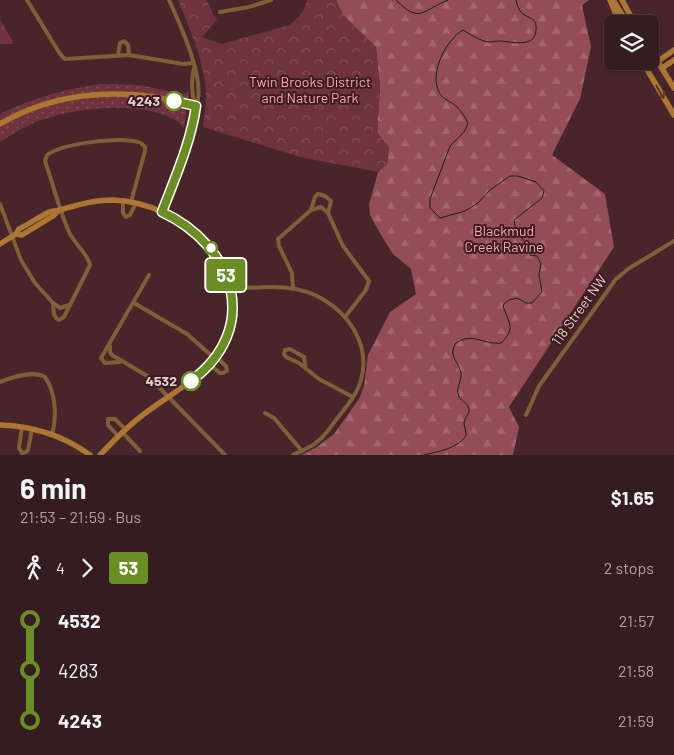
<!DOCTYPE html>
<html lang="en">
<head>
<meta charset="utf-8">
<style>
	:root { --surface:#351c20; --page:#40292d; --text:#f1f3f6; --muted:#aaa1a5; --line:#4f3a3e }
	body { margin:0; font-family:Barlow,sans-serif; background:var(--page); color:var(--text); height:100vh; display:flex; flex-direction:column; font-size:19px; white-space:nowrap }
	* { box-sizing:border-box; margin:0 }
	p { font-size:16px; color:var(--muted) }
	.icon { flex:none; width:28px; height:28px; fill:none; stroke:currentColor; stroke-width:2; stroke-linecap:round; stroke-linejoin:round }
	.map { position:relative; height:455px; overflow:hidden }
	.sheet { display:flex; flex-direction:column; background:var(--surface); flex:1 }
	.sheet>* { flex:none }
	.badge { padding:0 10px; border-radius:4px; font-size:18px; line-height:32px }
	.fabs { position:absolute; left:604px; top:15px; display:grid; gap:10px }
	.fabs a { display:grid; place-items:center; width:55px; height:55px; border-radius:8px; background:var(--surface); box-shadow:0 1px 4px #0004,0 0 0 1px var(--line); font-size:25px }
	.map>.badge { position:absolute; translate:-50% -50%; box-shadow:0 0 0 2px #fff }
	.legs { display:flex; align-items:center; gap:8px; height:55px; padding:0 20px; font-size:16px }
	.legs p { margin-inline-start:auto }
	.headline { display:flex; align-items:center; justify-content:space-between; height:85px; padding:0 20px }
	h1 { font-size:28px; font-weight:700; line-height:38px }
	ul { padding:0 20px; list-style:none }
	li { display:flex; align-items:center; gap:18px; height:50px; font-size:19px }
	li i { display:grid; place-items:center; width:8px; height:100%; margin:0 6px; background:currentColor }
	li i::after { content:''; width:12px; height:12px; margin:-6px; border:4px solid; border-radius:50%; background:var(--surface) }
	li p { margin-inline-start:auto }
	li:first-child i { background:linear-gradient(#0000 50%,currentColor 0) }
	li:last-child i { background:linear-gradient(currentColor 50%,#0000 0) }
	.map>svg:first-child { display:block }
</style>
</head>
<body>
<div class="map">
<svg width="674" height="455" viewBox="0 0 674 455">
	<defs>
		<pattern id="grass-dots" width="8" height="8" patternUnits="userSpaceOnUse" patternTransform="scale(1.25)"><rect width="8" height="8" fill="#6e333d"/><path d="M2 2h.1M6 6h.1" fill="none" stroke="#835058" stroke-width="1.8" stroke-linecap="round"/></pattern>
		<pattern id="forest-firs" width="22" height="20" patternUnits="userSpaceOnUse" patternTransform="scale(1.25)"><rect width="22" height="20" fill="#944c57"/><path d="M5 1l3.5 6h-7zM16 11l3.5 6h-7z" fill="#a3656e"/></pattern>
		<pattern id="park-crowns" width="20" height="18" patternUnits="userSpaceOnUse" patternTransform="scale(1.25)"><rect width="20" height="18" fill="#6e333d"/><path d="M2 6a3 3 0 1 1 6 0M12 15a3 3 0 1 1 6 0" fill="none" stroke="#835058"/></pattern>
	</defs>
	<rect width="100%" height="100%" fill="#47252a"/>
	<!-- grass -->
	<path fill="url(#grass-dots)" d="M101 84 139 85 184 94 189 91 184 129C181 123 178 122 173 119 137 100 71 108 34 123 22 128 11 135 0 142V114C33 98 65 89 101 84Z"/>
	<!-- forest -->
	<polygon fill="url(#forest-firs)" points="336,0 589,0 582,5 591,47 580,99 552,155 605,194 614,247 509,407 519,427 513,455 301,455 317,447 334,434 359,399 364,386 368,355 390,312 416,294 411,269 393,254 381,235 370,215 369,205 378,172 387,164 389,148 377,132 380,88 376,47 343,15"/>
	<!-- park -->
	<g fill="url(#park-crowns)">
		<path d="M178 0H206C211 7 212 14 217 20L202 37 222 44 289 25C299 18 304 12 307 0H336L343 15 376 47 380 88 377 132 389 147 387 164 378 172 300 157 203 127C205 111 208 93 204 77 199 50 188 25 178 0Z"/>
		<polygon points="0,19 13,42 13,44 0,44"/>
	</g>
	<g fill="none" stroke-linecap="round" stroke-linejoin="round">
		<!-- stream -->
		<g stroke="#152504" stroke-width="1">
			<path d="M396 0C420 24 421 11 448 0"/>
			<path d="M424 455C440 451 456 449 466 436 466 432 465 428 464 424 464 418 470 414 469 409 468 403 462 402 459 397 455 388 462 381 461 373 458 360 449 359 455 344 471 331 483 345 501 343 517 328 508 323 503 305L509 300 517 298 526 303H532L542 292 539 275 541 264 537 256 530 255 524 241 516 231 514 220 542 198 544 191 536 182 518 176H510L490 190 478 203 465 211 440 218 430 208V199L450 146 464 132 468 123C465 117 462 112 457 107 451 101 443 100 439 92 429 73 446 40 463 30 470 34 477 39 484 41 489 43 495 41 500 41 514 42 538 49 536 26 536 18 528 18 523 14 519 11 517 5 516 0"/>
		</g>
		<!-- street -->
		<g stroke="#7f5f36" stroke-width="4">
			<polyline points="27,0 60,54 65,59 129,55 183,64 193,63"/>
			<path d="M169 0C180 24 207 82 196 106"/>
			<polyline points="220,12 249,7 271,0"/>
			<polyline points="118,55 120,43 124,41 128,45 129,55"/>
			<path d="M194 68C191 80 192 94 195 105"/>
			<polyline points="123,201 123,213 126,217 130,215 136,203"/>
			<path d="M0 204 21 260 35 283 53 303 54 315 57 319 59 320 64 317 90 265C88 254 74 243 69 232 59 209 53 184 45 161L47 155C63 143 123 136 141 143L145 147V151L131 202"/>
			<polyline points="311,210 315,197 318,194 325,196 331,201 328,213"/>
			<path d="M225 272 210 276 208 280C221 292 255 287 272 287 287 287 303 289 317 296 348 312 371 344 361 380 357 394 348 405 339 416 332 425 326 435 317 442 310 448 301 451 293 455"/>
			<polyline points="293,289 292,273 279,246 278,239 311,210 321,207 328,213 343,246 369,281 366,290 345,317"/>
			<polyline points="53,303 60,308 69,305"/>
			<polyline points="134,303 187,334 214,358"/>
			<polyline points="110,346 110,352 112,355 149,377 225,455"/>
			<polyline points="120,362 105,363 101,358 149,275"/>
			<polyline points="209,364 220,373 223,373 227,371 226,366 215,356"/>
			<polyline points="306,369 304,357 290,349 285,350 284,354 286,357 299,363 319,379 353,397"/>
			<path d="M0 382C13 377 33 370 45 377 56 393 57 417 52 435"/>
			<polyline points="265,413 274,418 302,451"/>
			<polyline points="526,415 539,386 616,279 628,269 674,241"/>
			<polyline points="22,427 19,448 22,453 26,452 28,450 32,429"/>
			<polyline points="122,432 140,451"/>
			<polyline points="118,436 108,425 108,419 115,419 125,429"/>
		</g>
		<!-- secondary -->
		<g stroke="#ab7732" stroke-width="5.5">
			<polyline points="610,0 620,24"/>
			<polyline points="613,0 628,24"/>
			<polyline points="622,0 635,24"/>
			<polyline points="650,49 674,88"/>
			<polyline points="642,61 674,115"/>
			<polyline points="662,68 674,60"/>
			<polyline points="647,69 674,50"/>
			<path d="M0 124C59 89 131 87 196 106 192 142 175 178 162 211"/>
			<polyline points="16,234 22,235 53,216 58,211"/>
			<path d="M0 244 16 234 19 229C29 224 39 217 49 212 52 211 56 211 60 210 77 205 94 200 112 200 181 202 258 267 225 341 209 375 173 392 144 414 128 426 114 440 100 455"/>
			<path d="M0 425C32 426 64 436 90 455"/>
		</g>
	</g>
	<!-- one-way arrows -->
	<defs><path id="oneway-shaft" d="M-6 0H5M1.5-3L5.5 0L1.5 3" fill="none" stroke-width="1.6" stroke-linecap="round" stroke-linejoin="round" transform="scale(1.25)"/></defs>
	<use stroke="#5d3725" href="#oneway-shaft" transform="translate(660 92) rotate(60)"/>
	<g fill="none" stroke-linecap="round" stroke-linejoin="round">
		<defs>
			<path id="line-1" d="M174 101 196 106C191 142 175 178 162 212 235 246 262 328 191 381"/>
		</defs>
		<!-- line-1 casing -->
		<use href="#line-1" stroke="#fff" stroke-width="11"/>
		<!-- line-1 -->
		<use href="#line-1" stroke="#6b8e23" stroke-width="8"/>
	</g>
	<!-- markers -->
	<g fill="#fff" stroke="#6b8e23" stroke-width="2.5">
		<circle cx="174" cy="101" r="9"/>
		<circle cx="211" cy="248" r="6"/>
		<circle cx="191" cy="381" r="9"/>
	</g>
	<g text-anchor="middle" stroke-width="4" stroke-linejoin="round" paint-order="stroke">
		<!-- park labels -->
		<g font-size="14" fill="#fda8b3" stroke="#3c1b20">
			<text x="310" y="87">Twin Brooks District<tspan x="310" dy="16">and Nature Park</tspan></text>
			<text x="504" y="236">Blackmud<tspan x="504" dy="16">Creek Ravine</tspan></text>
		</g>
		<!-- stop labels -->
		<g font-size="14" font-weight="bold" fill="#e6cfd1" stroke="#3c1b20" text-anchor="end">
			<text x="160" y="106">4243</text>
			<text x="177" y="386">4532</text>
		</g>
		<!-- street labels -->
		<g font-size="14" fill="#e6cfd1" stroke="#3c1b20">
			<text transform="translate(579 310) rotate(-54)" y="5">118 Street NW</text>
		</g>
	</g>
</svg>
<div class="fabs">
<a><svg class="icon" aria-label="layers" viewBox="0 0 24 24"><path d="M12 4l9 5-9 5-9-5zM3 14l9 5 9-5"/></svg></a>
</div>
<b class="badge" style="left:226px;top:275px;background:#6b8e23;color:#fff">53</b>
</div>
<section class="sheet">
<div class="headline"><div><h1>6 min</h1><p>21:53 – 21:59 · Bus</p></div><b>$1.65</b></div>
<div class="legs"><svg class="icon" aria-label="walk" viewBox="0 0 24 24"><circle cx="13" cy="4" r="2"/><path d="M13 8l-2 6 4 7M11 14l-3 7M7 12l3-4h3l4 4"/></svg>4<svg class="icon" aria-label="forward" viewBox="0 0 24 24"><path d="M9 5l7 7-7 7"/></svg><b class="badge" style="background:#6b8e23;color:#fff">53</b><p>2 stops</p></div>
<ul>
<li><i style="color:#6b8e23"></i><b>4532</b><p>21:57</p></li>
<li><i style="color:#6b8e23"></i><span>4283</span><p>21:58</p></li>
<li><i style="color:#6b8e23"></i><b>4243</b><p>21:59</p></li>
</ul>
</section>
</body>
</html>
